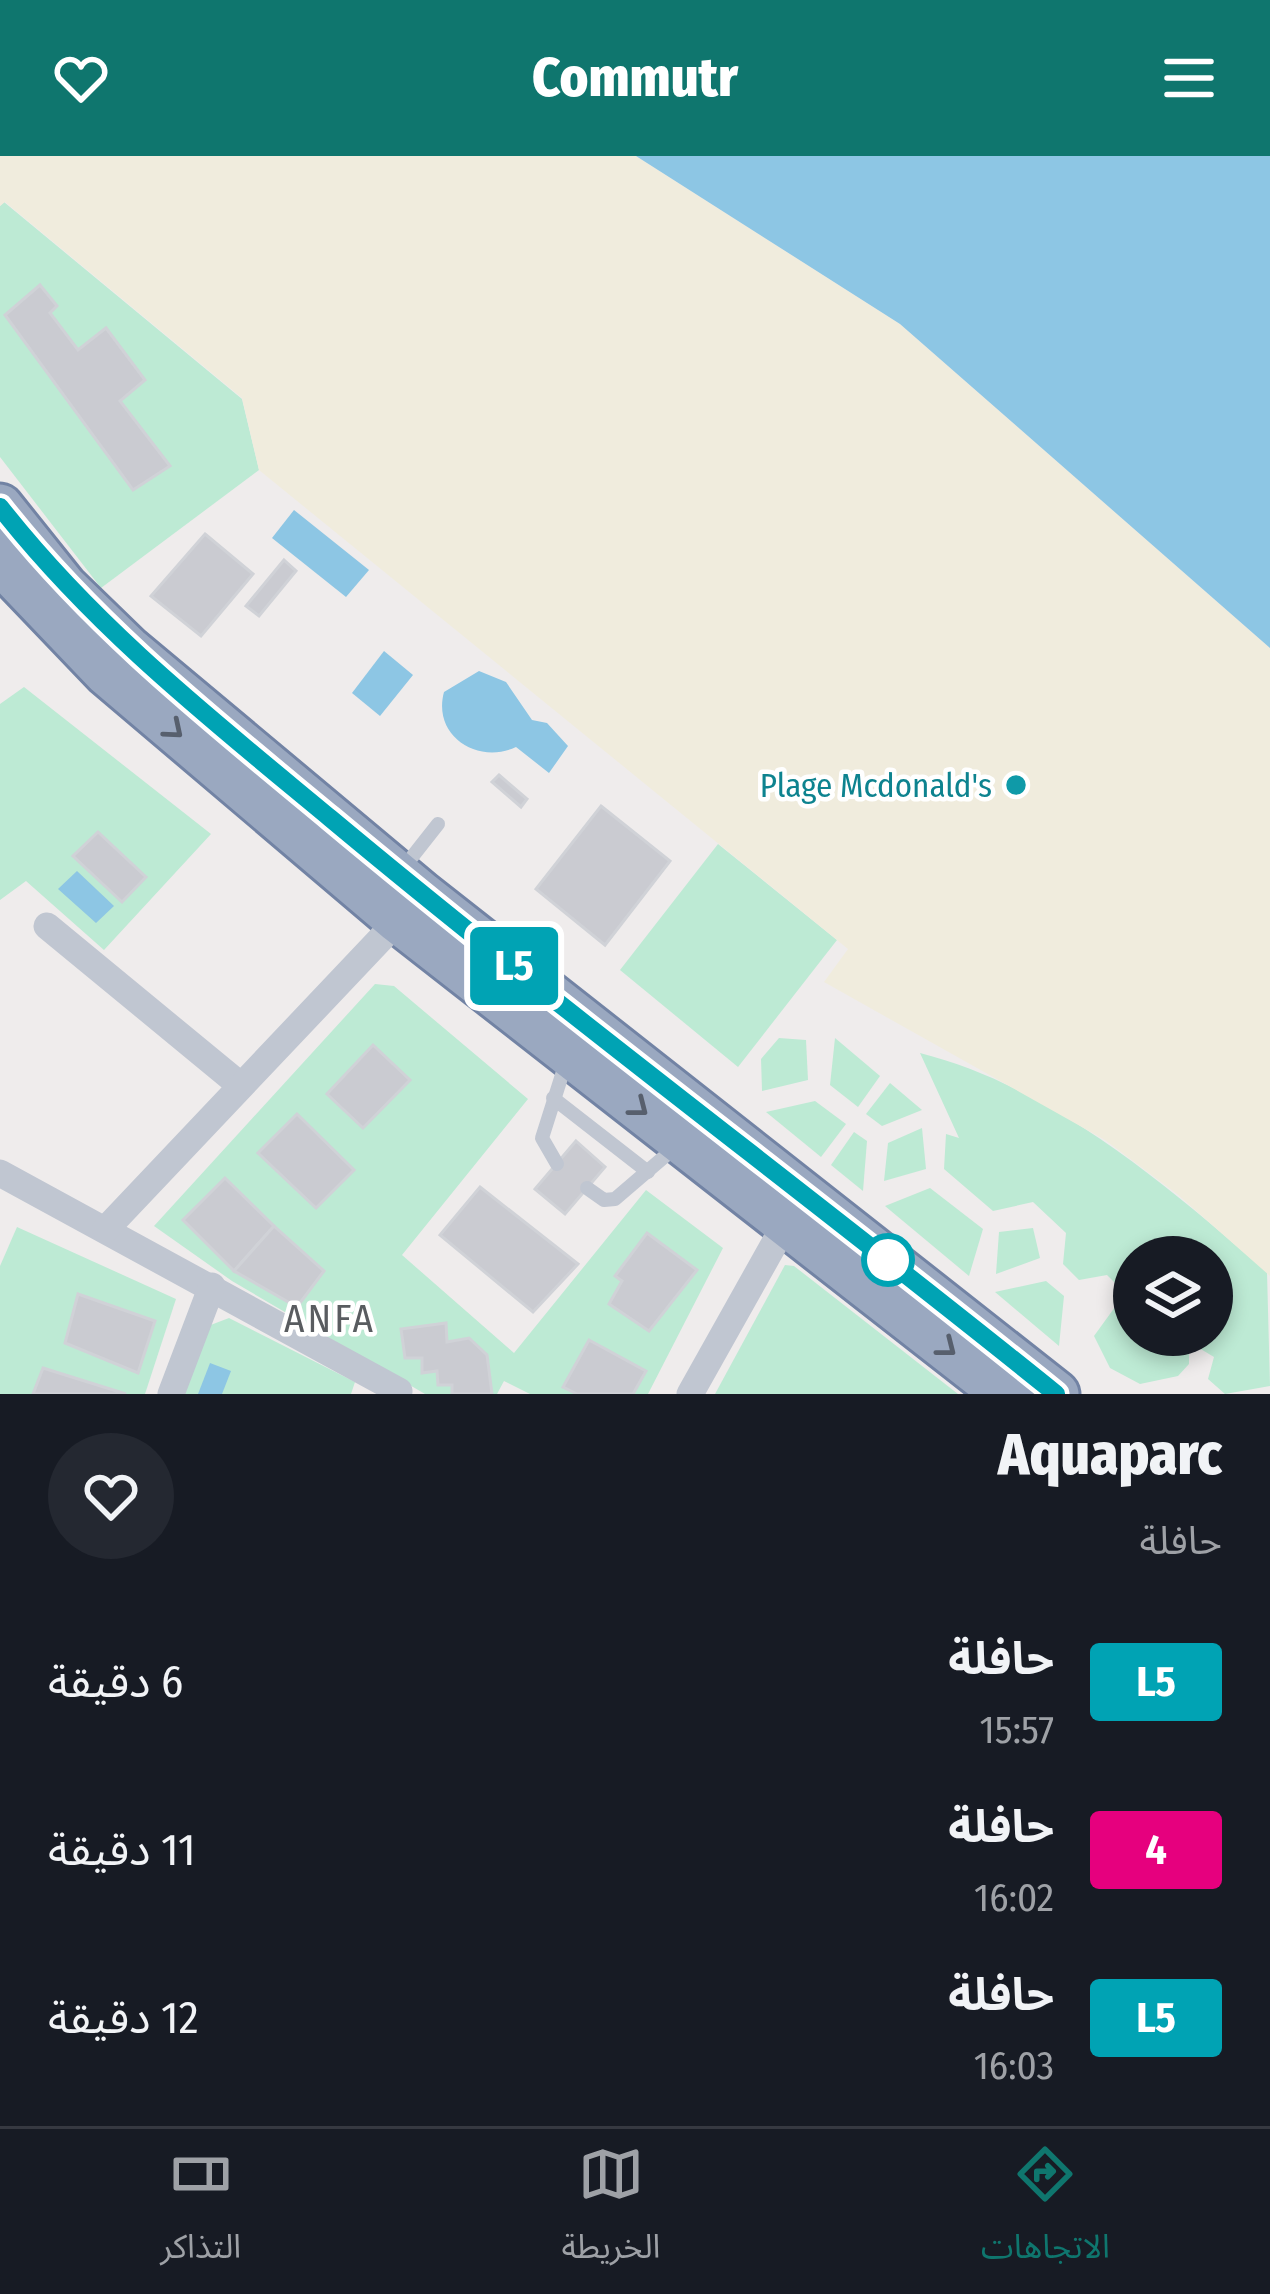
<!DOCTYPE html>
<html lang="ar">
<head>
<meta charset="utf-8">
<style>
	:root { --surface:#171b24; --page:#242831; --text:#f1f3f6; --muted:#9ea1a6; --line:#363941; --accent:#0f766e }
	body { margin:0; font-family:"Fira Sans Condensed","Noto Sans Arabic",sans-serif; background:var(--page); color:var(--text); direction:rtl; height:100vh; display:flex; flex-direction:column; font-size:45px; white-space:nowrap }
	* { box-sizing:border-box; margin:0 }
	p { font-size:39px; color:var(--muted) }
	.icon { flex:none; width:66px; height:66px; fill:none; stroke:currentColor; stroke-width:2; stroke-linecap:round; stroke-linejoin:round }
	.map { position:relative; height:1238px; overflow:hidden; direction:ltr }
	.side { display:flex; flex-direction:column; background:var(--surface); flex:1 }
	.side>* { flex:none }
	.badge { padding:0 24px; border-radius:9px; font-size:42px; line-height:78px }
	.tools { position:absolute; left:1113px; top:1080px; display:grid; gap:24px }
	.tools a { display:grid; place-items:center; width:120px; height:120px; border-radius:50%; background:var(--surface); box-shadow:0 6px 18px #0003; font-size:60px }
	.map>.badge { position:absolute; translate:-50% -50%; box-shadow:0 0 0 6px #fff }
	.round { display:grid; place-items:center; flex:none; width:126px; height:126px; border-radius:63px; background:var(--page) }
	.overview { display:flex; align-items:center; justify-content:space-between; height:204px; padding:0 48px }
	h1 { font-size:57px; font-weight:800; line-height:90px }
	ul { padding:0; list-style:none }
	li { display:flex; align-items:center; gap:36px; height:168px; padding:0 48px }
	li div { flex:1 }
	li b { display:block; font-size:45px }
	li em { font-style:normal }
	li .badge { min-width:132px; font-weight:700; text-align:center }
	header { display:flex; justify-content:space-between; align-items:center; height:156px; padding:0 48px; background:var(--accent); color:#fff; font-size:54px; font-weight:800 }
	.tabs { display:flex; justify-content:space-around; align-items:center; height:168px; border-top:3px solid var(--line); background:var(--surface); font-size:33px; color:var(--muted) }
	.tabs a { display:grid; justify-items:center; gap:6px }
	.tabs .on { color:var(--accent) }
	.map>svg:first-child { display:block }
</style>
</head>
<body>
<header><svg class="icon" aria-label="menu" viewBox="0 0 24 24"><path d="M4 6h16M4 12h16M4 18h16"/></svg>Commutr<svg class="icon" aria-label="heart" viewBox="0 0 24 24"><path d="M12 20l-8-8c-3-5 5-10 8-4 3-6 11-1 8 4z"/></svg></header>
<div class="map">
<svg width="1270" height="1238" viewBox="0 0 1270 1238">
	<rect width="100%" height="100%" fill="#efecec"/>
	<!-- green -->
	<g fill="#bdead4" fill-rule="evenodd">
		<polygon points="4,46 242,243 259,314 101,432 0,301 0,50"/>
		<polygon points="24,531 211,678 104,794 26,725 0,744 0,548"/>
		<polygon points="718,688 837,784 738,911 620,814"/>
		<polygon points="375,828 394,830 528,943 402,1099 514,1197 646,1034 723,1092 648,1238 530,1238 504,1225 497,1238 425,1238 232,1125 154,1070"/>
		<polygon points="779,882 806,884 808,924 762,935 761,903"/>
		<polygon points="835,882 880,920 858,951 830,929"/>
		<path d="M920 897C1051 930 1167 1029 1267 1116L1270 1230 1225 1238 1208 1223 1214 1201 1189 1186V1208L1178 1220 1140 1228 1110 1212 1094 1180 1115 1151 1131 1143 1107 1119 1079 1124 1063 1108 1066 1077 1033 1046 993 1055 944 1013 946 978 959 982ZM1134 1101H1212V1179H1134Z"/>
		<polygon points="890,927 922,954 882,970 866,958"/>
		<polygon points="815,945 846,968 821,1001 766,956"/>
		<polygon points="922,972 926,1013 884,1025 888,987"/>
		<polygon points="854,976 867,985 863,1035 831,1009"/>
		<polygon points="930,1032 983,1073 969,1120 885,1050"/>
		<polygon points="17,1071 176,1143 145,1238 0,1238 0,1110"/>
		<polygon points="1033,1072 1040,1102 996,1118 999,1076"/>
		<polygon points="785,1109 794,1110 958,1238 715,1238"/>
		<polygon points="1046,1125 1064,1140 1059,1190 995,1136"/>
		<polygon points="229,1162 355,1226 351,1238 181,1238 208,1170"/>
	</g>
	<!-- sand -->
	<polygon fill="#f0ecdd" points="0,0 636,0 900,168 1270,492 1270,1120 1177,1038 1105,984 824,826 848,793 259,314 242,242 5,46 0,50"/>
	<!-- water -->
	<g fill="#8dc6e4">
		<polygon points="636,0 1270,0 1270,492 900,168"/>
		<polygon points="294,354 369,414 346,441 272,382"/>
		<polygon points="384,495 413,519 380,560 352,537"/>
		<path d="M479 515 506 526 532 564 547 567 568 590 549 617 516 591C478 609 432 580 444 536Z"/>
		<polygon points="77,715 114,750 96,767 58,733"/>
		<polygon points="210,1207 231,1215 222,1238 198,1238"/>
	</g>
	<!-- building -->
	<g fill="#cacbd1" stroke="#d0d2d7" stroke-width="3">
		<polygon points="40,129 57,150 50,157 78,194 106,172 145,224 120,245 170,310 133,334 5,159"/>
		<polygon points="205,378 253,418 201,480 151,440"/>
		<polygon points="284,404 296,415 259,460 246,450"/>
		<polygon points="499,619 527,643 521,651 492,626"/>
		<polygon points="601,650 670,705 605,789 536,733"/>
		<polygon points="98,676 146,721 122,746 73,700"/>
		<polygon points="373,889 410,924 363,972 327,938"/>
		<polygon points="297,958 354,1014 316,1052 258,997"/>
		<polygon points="576,985 605,1011 565,1058 535,1033"/>
		<polygon points="225,1022 274,1070 234,1115 183,1064"/>
		<polygon points="480,1031 578,1108 533,1156 440,1079"/>
		<polygon points="274,1070 324,1115 297,1151 234,1115"/>
		<polygon points="647,1077 697,1114 649,1175 609,1148 622,1125 615,1120"/>
		<polygon points="78,1138 155,1165 138,1217 65,1187"/>
		<polygon points="446,1167 447,1186 469,1182 487,1199 492,1238 452,1238 452,1229 438,1229 437,1215 422,1217 422,1202 405,1202 401,1173"/>
		<polygon points="589,1184 646,1215 633,1238 577,1238 563,1231"/>
		<polygon points="43,1212 126,1238 33,1238"/>
	</g>
	<g fill="none" stroke-linecap="round" stroke-linejoin="round">
		<defs>
			<g id="trunk">
				<polyline points="0,351 64,431 128,493 422,739 1056,1238"/>
				<polyline points="0,405 106,516 398,764 1005,1238"/>
			</g>
		</defs>
		<!-- trunk casing -->
		<use href="#trunk" stroke="#7283a4" stroke-width="51"/>
		<!-- service -->
		<g stroke="#c0c6d1" stroke-width="14">
			<polyline points="401,715 438,668"/>
			<polyline points="553,942 648,1016"/>
			<polyline points="557,1008 542,982 567,903"/>
			<polyline points="587,1032 604,1044 615,1043 678,989"/>
		</g>
		<!-- minor -->
		<g stroke="#c0c6d1" stroke-width="27">
			<polyline points="47,770 240,929"/>
			<polyline points="0,1017 399,1235"/>
			<polyline points="106,1073 409,753"/>
			<polyline points="171,1238 212,1130"/>
			<polyline points="690,1238 791,1058"/>
		</g>
		<!-- trunk -->
		<use href="#trunk" stroke="#9aa8c0" stroke-width="45"/>
	</g>
	<!-- one-way arrows -->
	<defs><path id="oneway-chevron" d="M-2-3.5L2.5 0L-2 3.5" fill="none" stroke-width="1.6" stroke-linecap="round" stroke-linejoin="round" transform="scale(3)"/></defs>
	<g stroke="#575f6d">
		<use href="#oneway-chevron" transform="translate(174 574) rotate(40)"/>
		<use href="#oneway-chevron" transform="translate(639 952) rotate(38)"/>
		<use href="#oneway-chevron" transform="translate(947 1192) rotate(38)"/>
	</g>
	<g fill="none" stroke-linecap="round" stroke-linejoin="round">
		<defs>
			<path id="line" d="M0 351C95 472 212 564 330 662 567 860 816 1044 1056 1238"/>
		</defs>
		<!-- line casing -->
		<use href="#line" stroke="#fff" stroke-width="27"/>
		<!-- line -->
		<use href="#line" stroke="#00a3b4" stroke-width="18"/>
	</g>
	<!-- markers -->
	<circle fill="#0f9aa8" stroke="#fff" stroke-width="4.5" cx="1016" cy="629" r="12"/>
	<circle fill="#fff" stroke="#00a3b4" stroke-width="6" cx="888" cy="1104" r="24"/>
	<g text-anchor="middle" stroke-width="9" stroke-linejoin="round" paint-order="stroke">
		<!-- culture labels -->
		<g font-size="33" fill="#0d838f" stroke="#fff" text-anchor="end">
			<text x="992" y="641">Plage Mcdonald's</text>
		</g>
		<!-- quarter labels -->
		<g font-size="39" letter-spacing="3" fill="#595c60" stroke="#fff">
			<text x="330" y="1176">ANFA</text>
		</g>
	</g>
</svg>
<div class="tools">
<a><svg class="icon" aria-label="layers" viewBox="0 0 24 24"><path d="M12 4l9 5-9 5-9-5zM3 14l9 5 9-5"/></svg></a>
</div>
<b class="badge" style="left:514px;top:810px;background:#00a3b4;color:#fff">L5</b>
</div>
<section class="side">
<div class="overview"><div><h1>Aquaparc</h1><p>حافلة</p></div><a class="round"><svg class="icon" aria-label="heart" viewBox="0 0 24 24"><path d="M12 20l-8-8c-3-5 5-10 8-4 3-6 11-1 8 4z"/></svg></a></div>
<ul>
<li><span class="badge" style="background:#00a3b4;color:#fff">L5</span><div><b>حافلة</b><p>15:57</p></div><em>6 دقيقة</em></li>
<li><span class="badge" style="background:#e6007e;color:#fff">4</span><div><b>حافلة</b><p>16:02</p></div><em>11 دقيقة</em></li>
<li><span class="badge" style="background:#00a3b4;color:#fff">L5</span><div><b>حافلة</b><p>16:03</p></div><em>12 دقيقة</em></li>
</ul>
</section>
<nav class="tabs">
<a class="on"><svg class="icon" aria-label="directions" viewBox="0 0 24 24"><path d="M12 3l9 9-9 9-9-9zM9 14v-3h6M13 9l2 2-2 2"/></svg>الاتجاهات</a>
<a><svg class="icon" aria-label="map" viewBox="0 0 24 24"><path d="M3 6l6-2 6 2 6-2v14l-6 2-6-2-6 2zM9 4v14M15 6v14"/></svg>الخريطة</a>
<a><svg class="icon" aria-label="tickets" viewBox="0 0 24 24"><path d="M3 7h18v10H3zM15 7v10"/></svg>التذاكر</a>
</nav>
</body>
</html>
